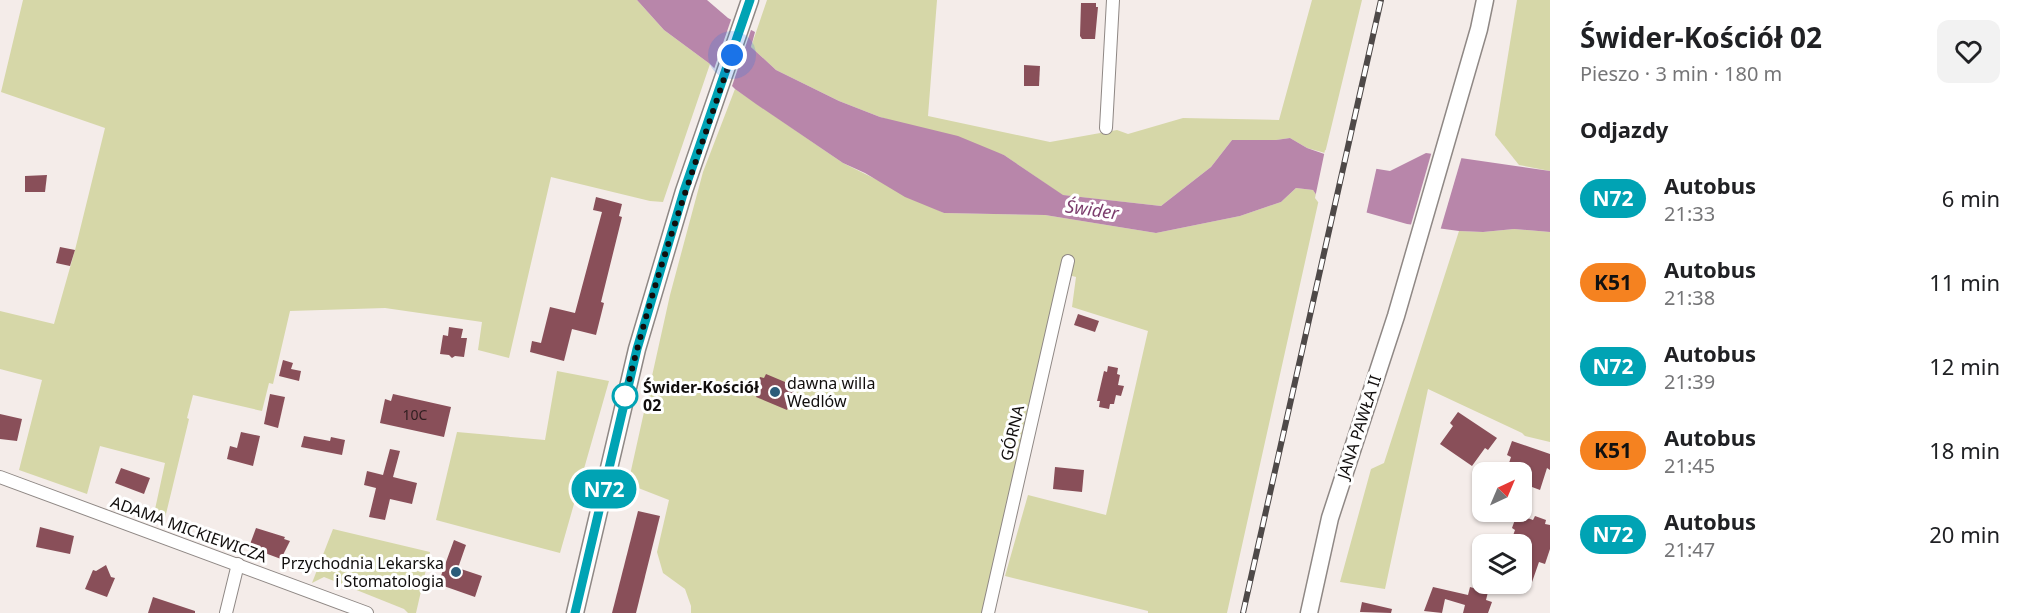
<!DOCTYPE html>
<html lang="pl">
<head>
<meta charset="utf-8">
<style>
	:root { --surface:#fff; --page:#f2f2f2; --text:#202124; --muted:#757577 }
	body { margin:0; font-family:"Noto Sans",sans-serif; background:var(--page); color:var(--text); height:100vh; display:flex; flex-direction:column; font-size:22px; white-space:nowrap }
	* { box-sizing:border-box; margin:0 }
	p { font-size:20px; color:var(--muted) }
	.icon { flex:none; width:33px; height:33px; fill:none; stroke:currentColor; stroke-width:2; stroke-linecap:round; stroke-linejoin:round }
	.map { position:relative; flex:1; overflow:hidden }
	.drawer { display:flex; flex-direction:column; background:var(--surface); width:480px }
	.drawer>* { flex:none }
	.badge { padding:0 12px; border-radius:20px; font-size:21px; line-height:39px }
	.needle { width:39px; rotate:44deg }
	.tools { position:absolute; left:1472px; top:462px; display:grid; gap:12px }
	.tools a { display:grid; place-items:center; width:60px; height:60px; border-radius:12px; background:var(--surface); box-shadow:0 2px 4px #0004; font-size:30px }
	.you { position:absolute; width:30px; height:30px; margin:-15px; border:4px solid #fff; border-radius:50%; background:#1a73e8; box-shadow:0 0 0 9px #1a73e833 }
	.map>.badge { position:absolute; translate:-50% -50%; box-shadow:0 0 0 3px #fff }
	h2 { padding:0 30px; font-size:22px; line-height:54px }
	.round { display:grid; place-items:center; flex:none; width:63px; height:63px; border-radius:12px; background:var(--page) }
	.summary { display:flex; align-items:center; justify-content:space-between; height:102px; padding:0 30px }
	h1 { font-size:28px; font-weight:700; line-height:45px }
	ul { padding:0; list-style:none }
	li { display:flex; align-items:center; gap:18px; height:84px; padding:0 30px }
	li div { flex:1 }
	li b { display:block; font-size:22px }
	li em { font-style:normal }
	li .badge { min-width:66px; font-weight:700; text-align:center }
	main { display:flex; flex:1; min-height:0 }
	.map>svg:first-child { display:block }
</style>
</head>
<body>
<main>
<div class="map">
<svg width="1550" height="613" viewBox="0 0 1550 613">
	<rect width="100%" height="100%" fill="#f4ece9"/>
	<!-- green -->
	<g fill="#d6d7a8">
		<polygon points="23,0 637,0 664,30 710,64 663,202 650,201 551,177 509,358 478,350 482,322 385,308 290,311 273,384 269,383 262,411 193,395 187,418 189,419 165,518 154,514 165,463 100,446 87,494 19,470 42,380 0,369 0,311 54,324 75,250 105,128 1,92"/>
		<polygon points="767,0 937,0 928,116 1050,142 1117,130 1128,134 1183,118 1279,120 1312,0 1362,0 1325,153 1307,148 1290,138 1276,140 1232,140 1211,167 1161,206 1062,195 1004,155 880,117 839,101 776,70 751,47"/>
		<polygon points="1517,0 1550,0 1550,171 1519,165 1495,135"/>
		<polygon points="735,89 843,163 944,213 1045,215 1156,233 1240,216 1281,202 1296,188 1313,190 1319,199 1227,613 1148,613 1148,611 1005,576 1028,495 1106,515 1148,331 1072,307 1076,277 1061,273 982,613 691,613 691,606 685,589 663,573 657,552 669,500 628,484 670,295 703,172"/>
		<polygon points="1514,229 1550,232 1550,442 1525,436 1522,433 1428,389 1385,589 1340,582 1371,469 1384,463 1459,231 1483,232"/>
		<polygon points="557,371 609,381 560,553 436,520 457,432 545,440"/>
		<polygon points="333,529 430,552 416,613 408,613 404,609 324,577 312,583"/>
	</g>
	<!-- water -->
	<polygon fill="#b886aa" points="637,0 707,0 728,18 755,32 751,47 776,70 839,101 880,117 958,136 1004,155 1063,195 1161,206 1211,167 1232,140 1276,140 1290,138 1307,148 1359,166 1390,171 1426,153 1550,171 1550,232 1514,229 1483,232 1459,231 1407,224 1319,199 1313,190 1296,188 1281,202 1240,216 1156,233 1045,215 944,213 905,197 865,173 843,163 756,104 735,89 710,64 664,30"/>
	<!-- pier -->
	<g fill="#f4ece9">
		<polygon points="732,17 752,27 731,89 713,72"/>
		<polygon points="1325,150 1338,156 1344,153 1355,156 1361,163 1377,166 1366,215 1318,202 1315,198"/>
		<polygon points="1432,151 1462,156 1440,231 1410,228"/>
	</g>
	<!-- building -->
	<g fill="#894f59">
		<polygon points="1081,3 1096,3 1096,7 1098,7 1095,39 1082,39 1080,36"/>
		<polygon points="1024,65 1040,66 1039,86 1024,86"/>
		<polygon points="47,175 45,192 25,192 25,176"/>
		<polygon points="596,197 622,204 619,216 622,217 601,302 604,303 596,335 572,329 564,361 530,352 532,341 541,343 550,307 575,313 602,212 593,210"/>
		<polygon points="60,247 75,250 70,266 56,263"/>
		<polygon points="1078,314 1099,321 1095,332 1074,325"/>
		<polygon points="449,327 463,329 461,338 467,338 464,357 455,356 452,358 449,355 440,354 443,335 448,336"/>
		<polygon points="283,360 293,363 291,369 301,371 299,381 279,376"/>
		<polygon points="1108,366 1118,368 1117,374 1120,375 1118,385 1124,386 1121,396 1116,395 1114,404 1110,404 1109,409 1099,407 1100,401 1097,401 1104,371 1107,372"/>
		<polygon points="766,374 797,387 787,410 756,397 758,393 754,392 760,377 764,378"/>
		<polygon points="270,394 285,397 278,428 264,424"/>
		<polygon points="393,394 451,407 444,437 380,423 385,399 391,401"/>
		<polygon points="1458,412 1497,438 1488,450 1485,448 1472,466 1440,444 1453,426 1450,423"/>
		<polygon points="0,414 22,419 17,441 0,439"/>
		<polygon points="241,432 260,436 253,466 227,459 230,446 237,448"/>
		<polygon points="304,436 330,441 331,437 345,440 342,455 301,447"/>
		<polygon points="1512,441 1550,454 1550,470 1547,468 1540,490 1521,483 1521,472 1506,472 1511,457 1507,455"/>
		<polygon points="390,449 400,451 393,477 417,483 412,504 390,499 385,520 369,517 376,488 364,485 367,471 383,475"/>
		<polygon points="1055,467 1084,470 1082,492 1053,489"/>
		<polygon points="121,468 150,478 144,494 115,483"/>
		<polygon points="638,511 660,516 636,613 612,613"/>
		<polygon points="1517,514 1533,520 1535,516 1546,520 1545,524 1550,525 1550,549 1545,564 1539,562 1531,585 1521,582 1526,561 1521,559 1521,544 1510,544 1515,530 1512,528"/>
		<polygon points="40,527 74,536 70,554 36,547"/>
		<polygon points="256,528 285,537 284,539 290,541 281,559 249,547"/>
		<polygon points="454,540 466,545 458,568 482,576 475,597 438,584"/>
		<polygon points="106,565 111,577 115,578 107,597 85,589 93,570 96,571"/>
		<polygon points="1433,587 1468,595 1470,587 1488,592 1486,600 1492,602 1488,613 1463,613 1465,605 1445,599 1442,613 1424,611"/>
		<polygon points="153,597 195,611 195,613 148,613"/>
		<polygon points="1362,602 1392,609 1391,613 1360,612"/>
	</g>
	<g fill="none" stroke-linecap="round" stroke-linejoin="round">
		<defs>
			<g id="street">
				<polyline points="1106,128 1113,0"/>
				<polyline points="0,477 367,613"/>
				<polyline points="226,613 238,564"/>
				<polyline points="988,613 1068,261"/>
			</g>
			<g id="secondary">
				<polyline points="575,613 637,349 684,191 750,0"/>
				<polyline points="1309,613 1330,518 1396,316 1479,29 1485,0"/>
			</g>
		</defs>
		<!-- street casing -->
		<use href="#street" stroke="#8f8885" stroke-width="14"/>
		<!-- secondary casing -->
		<use href="#secondary" stroke="#8f8885" stroke-width="19"/>
		<!-- street -->
		<use href="#street" stroke="#fff" stroke-width="12"/>
		<!-- secondary -->
		<use href="#secondary" stroke="#fff" stroke-width="16"/>
		<defs>
			<polyline id="rail" points="1243,613 1381,0"/>
		</defs>
		<!-- rail casing -->
		<use href="#rail" stroke="#4e4948" stroke-width="6"/>
		<!-- rail -->
		<use href="#rail" stroke="#fff" stroke-width="4" stroke-dasharray="11" stroke-linecap="butt"/>
	</g>
	<g fill="none" stroke-linecap="round" stroke-linejoin="round">
		<defs>
			<polyline id="line" points="575,613 637,349 684,191 750,0"/>
		</defs>
		<!-- line casing -->
		<use href="#line" stroke="#fff" stroke-width="14"/>
		<!-- line -->
		<use href="#line" stroke="#00a3b4" stroke-width="9"/>
		<!-- walk -->
		<path stroke="#110e0d" stroke-width="6" stroke-dasharray="0 10.8" d="M625 396V398C652 281 694 169 732 55"/>
	</g>
	<!-- markers -->
	<g fill="#2b5c7a" stroke="#fff" stroke-width="2">
		<circle cx="775" cy="392" r="6"/>
		<circle cx="456" cy="572" r="6"/>
	</g>
	<circle fill="#fff" stroke="#00a3b4" stroke-width="3" cx="625" cy="396" r="12"/>
	<g text-anchor="middle" stroke-width="6" stroke-linejoin="round" paint-order="stroke">
		<!-- number labels -->
		<g font-size="14" fill="#2f1e20">
			<text x="415" y="420">10C</text>
		</g>
		<!-- poi labels -->
		<g font-size="16" fill="#110e0d" stroke="#fff" text-anchor="start">
			<text x="787" y="389">dawna willa<tspan x="787" dy="18">Wedlów</tspan></text>
			<text x="444" y="569" text-anchor="end">Przychodnia Lekarska<tspan x="444" dy="18">i Stomatologia</tspan></text>
		</g>
		<!-- stop labels -->
		<g font-size="16" font-weight="bold" fill="#110e0d" stroke="#fff" text-anchor="start">
			<text x="643" y="393">Świder-Kościół<tspan x="643" dy="18">02</tspan></text>
		</g>
		<!-- street labels -->
		<g font-size="16" fill="#110e0d" stroke="#fff">
			<text transform="translate(1359 427) rotate(-72)" y="6">JANA PAWŁA II</text>
			<text transform="translate(1012 433) rotate(-77)" y="6">GÓRNA</text>
			<text transform="translate(189 529) rotate(20)" y="6">ADAMA MICKIEWICZA</text>
		</g>
		<!-- water labels -->
		<g font-size="18" font-style="italic" fill="#7c3d6d" stroke="#fff">
			<text transform="translate(1092 210) rotate(8)" y="6">Świder</text>
		</g>
	</g>
</svg>
<div class="tools">
<a><svg class="needle" viewBox="-14 -14 28 28"><path d="M0-13l5 13h-10z" fill="#e53935"/><path d="M0 13l5-13h-10z" fill="#757577"/></svg></a>
<a><svg class="icon" aria-label="layers" viewBox="0 0 24 24"><path d="M12 4l9 5-9 5-9-5zM3 14l9 5 9-5"/></svg></a>
</div>
<div class="you" style="left:732px;top:55px"></div>
<b class="badge" style="left:604px;top:489px;background:#00a3b4;color:#fff">N72</b>
</div>
<section class="drawer">
<div class="summary"><div><h1>Świder-Kościół 02</h1><p>Pieszo · 3 min · 180 m</p></div><a class="round"><svg class="icon" aria-label="heart" viewBox="0 0 24 24"><path d="M12 20l-8-8c-3-5 5-10 8-4 3-6 11-1 8 4z"/></svg></a></div>
<h2>Odjazdy</h2>
<ul>
<li><span class="badge" style="background:#00a3b4;color:#fff">N72</span><div><b>Autobus</b><p>21:33</p></div><em>6 min</em></li>
<li><span class="badge" style="background:#f58220;color:#111">K51</span><div><b>Autobus</b><p>21:38</p></div><em>11 min</em></li>
<li><span class="badge" style="background:#00a3b4;color:#fff">N72</span><div><b>Autobus</b><p>21:39</p></div><em>12 min</em></li>
<li><span class="badge" style="background:#f58220;color:#111">K51</span><div><b>Autobus</b><p>21:45</p></div><em>18 min</em></li>
<li><span class="badge" style="background:#00a3b4;color:#fff">N72</span><div><b>Autobus</b><p>21:47</p></div><em>20 min</em></li>
</ul>
</section>
</main>
</body>
</html>
